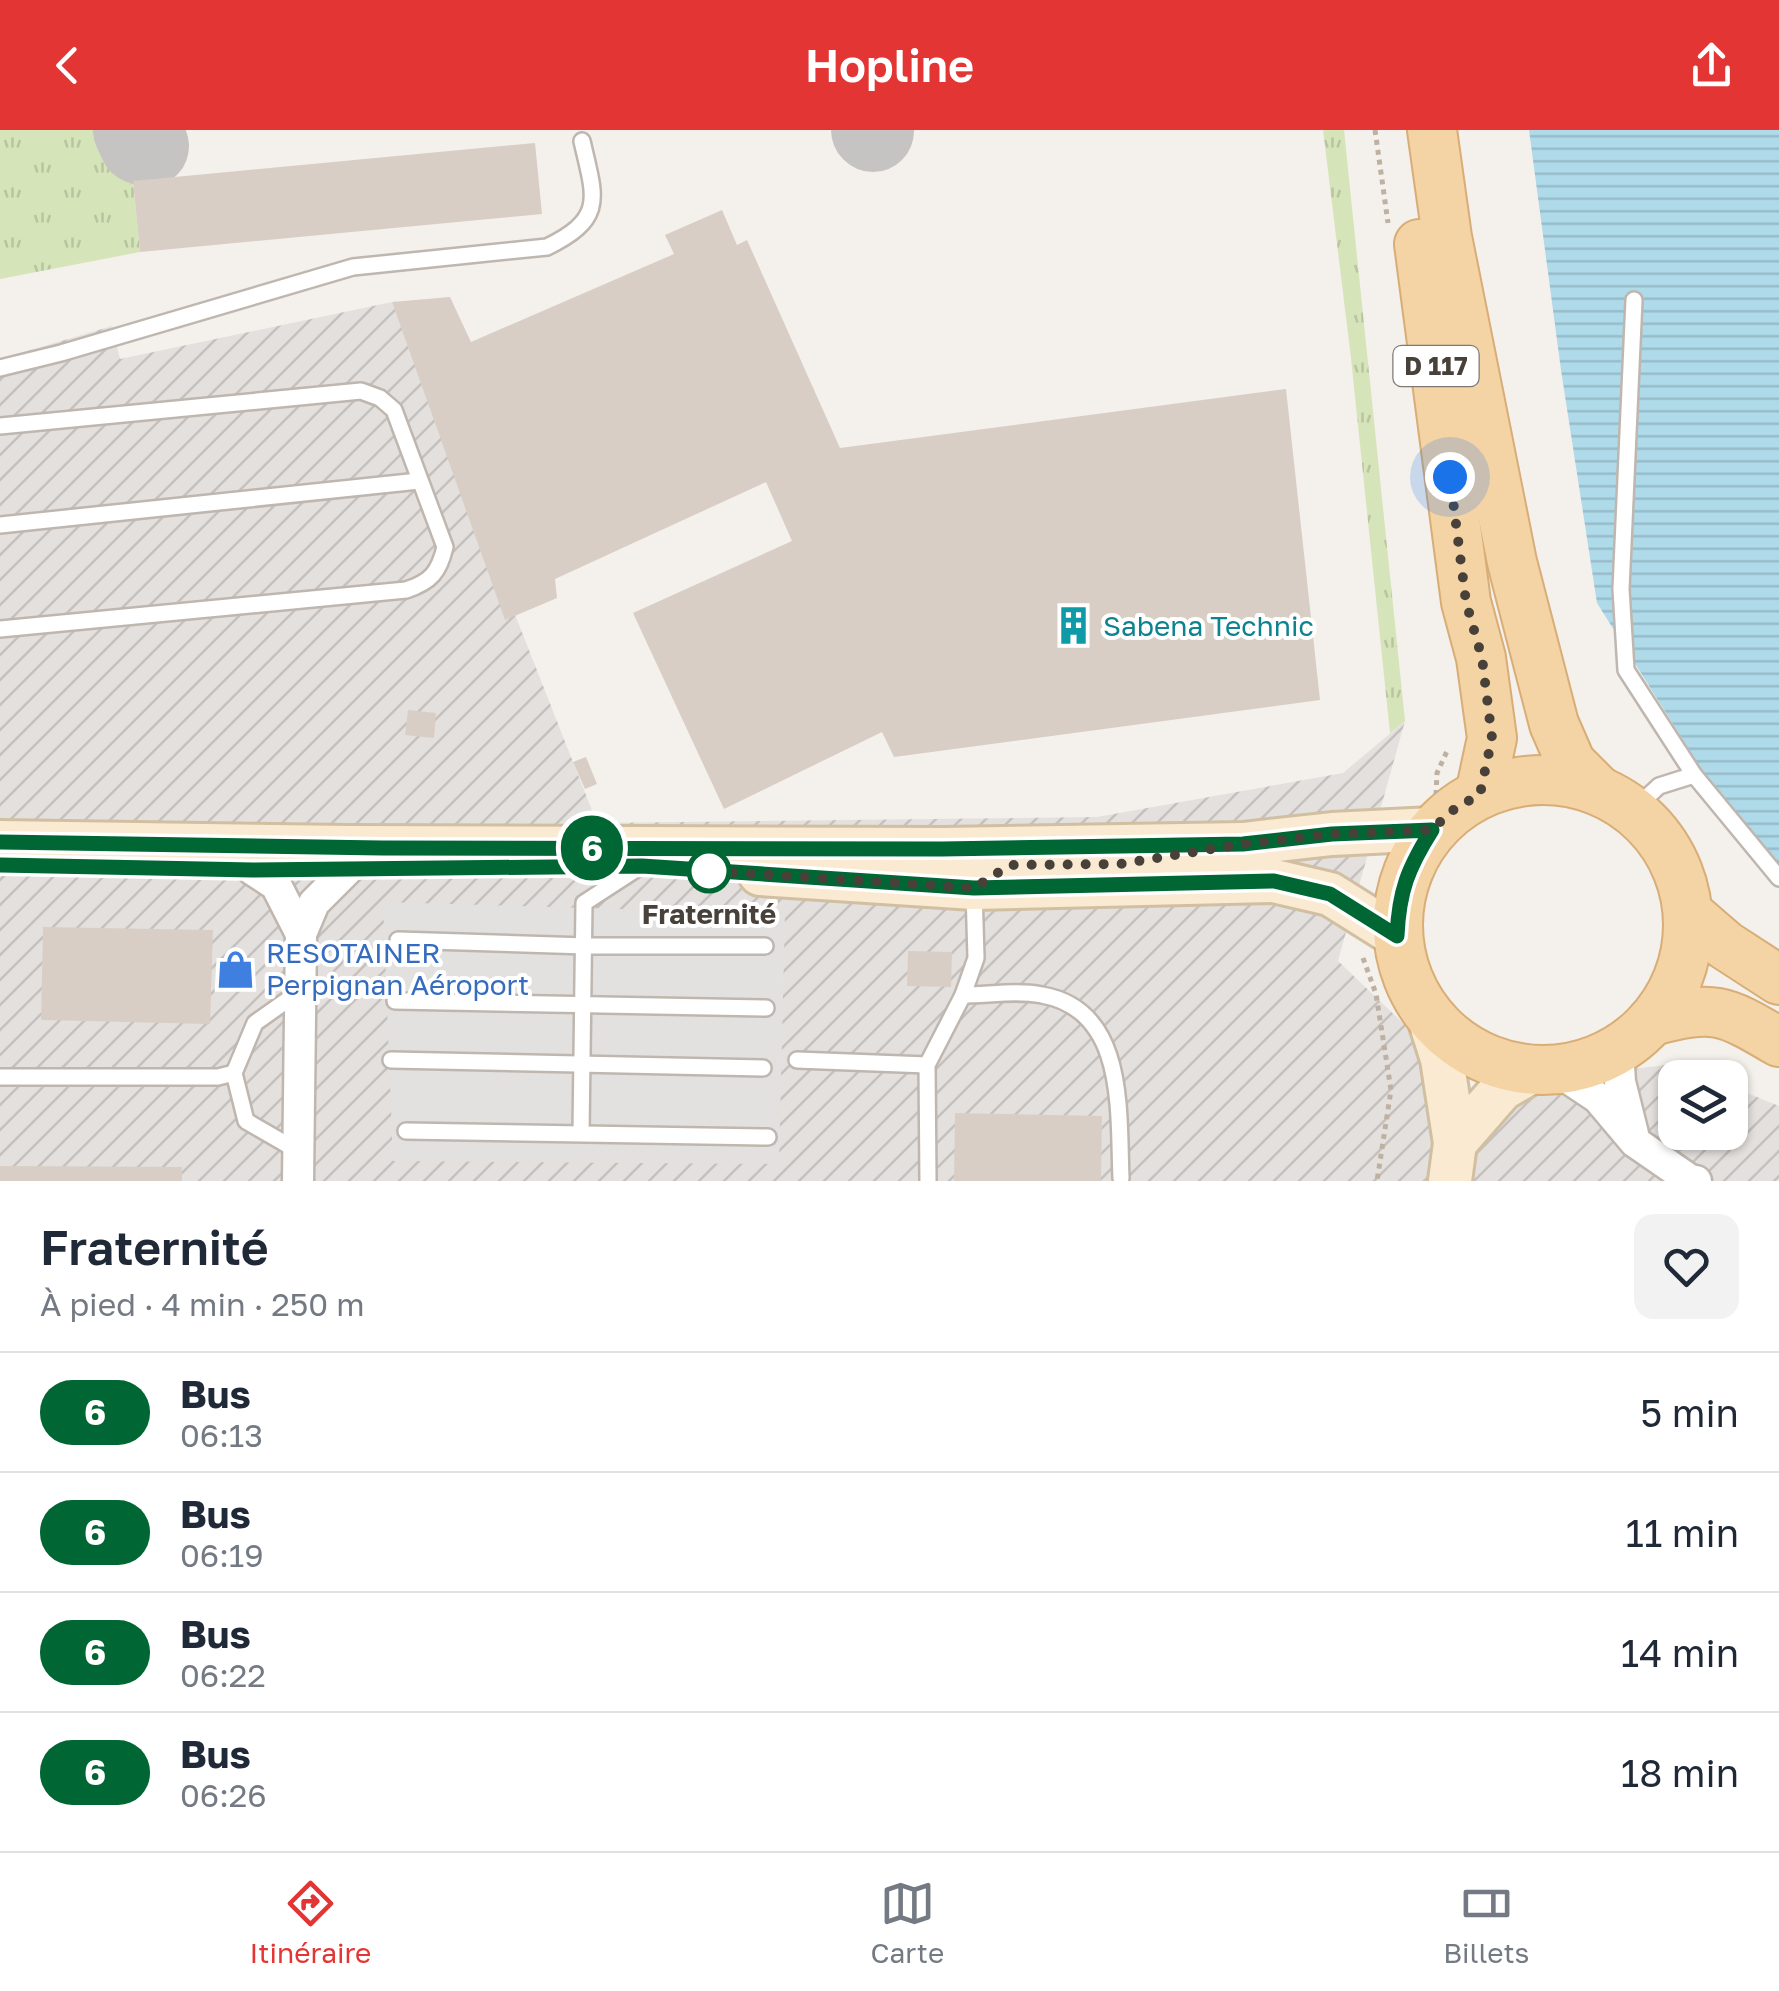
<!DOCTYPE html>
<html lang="fr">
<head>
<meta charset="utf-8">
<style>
	:root { --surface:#fff; --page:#f2f2f3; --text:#1f2937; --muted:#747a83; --line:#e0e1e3; --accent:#e33634 }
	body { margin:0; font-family:"Golos Text",sans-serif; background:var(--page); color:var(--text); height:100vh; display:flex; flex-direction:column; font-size:38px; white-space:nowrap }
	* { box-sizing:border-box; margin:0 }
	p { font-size:32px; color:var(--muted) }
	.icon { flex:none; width:55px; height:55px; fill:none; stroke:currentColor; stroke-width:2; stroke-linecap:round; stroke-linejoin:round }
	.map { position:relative; height:1051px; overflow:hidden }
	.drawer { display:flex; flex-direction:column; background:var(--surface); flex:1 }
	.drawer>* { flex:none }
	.badge { padding:0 20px; border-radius:32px; font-size:35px; line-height:65px }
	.fabs { position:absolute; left:1658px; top:930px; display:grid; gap:20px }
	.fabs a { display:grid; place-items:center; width:90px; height:90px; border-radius:20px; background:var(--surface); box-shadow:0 2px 8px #0004; font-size:50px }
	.you { position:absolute; width:50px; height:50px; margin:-25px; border:8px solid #fff; border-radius:50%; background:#1a73e8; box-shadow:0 0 0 15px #1a73e833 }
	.map>.badge { position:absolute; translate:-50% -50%; box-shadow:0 0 0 5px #fff }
	.round { display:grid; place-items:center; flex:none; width:105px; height:105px; border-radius:20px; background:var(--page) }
	.overview { display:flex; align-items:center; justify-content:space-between; height:170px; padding:0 40px }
	h1 { font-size:48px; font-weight:600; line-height:75px }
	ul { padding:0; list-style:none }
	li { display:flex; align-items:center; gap:30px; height:120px; padding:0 40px; border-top:2px solid var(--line) }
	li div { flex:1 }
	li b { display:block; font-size:38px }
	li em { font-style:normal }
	li .badge { min-width:110px; font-weight:700; text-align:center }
	header { display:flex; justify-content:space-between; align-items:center; height:130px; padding:0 40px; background:var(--accent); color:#fff; font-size:45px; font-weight:600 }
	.tabs { display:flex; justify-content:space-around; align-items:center; height:140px; border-top:2px solid var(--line); background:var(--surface); font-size:28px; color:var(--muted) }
	.tabs a { display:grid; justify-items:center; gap:5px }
	.tabs .selected { color:var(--accent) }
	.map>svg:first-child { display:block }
</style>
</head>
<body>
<header><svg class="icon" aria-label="back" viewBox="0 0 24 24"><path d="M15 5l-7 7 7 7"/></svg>Hopline<svg class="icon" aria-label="share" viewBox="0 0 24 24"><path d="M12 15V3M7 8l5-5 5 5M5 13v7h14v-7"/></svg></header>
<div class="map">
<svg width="1779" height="1051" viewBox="0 0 1779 1051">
	<defs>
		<pattern id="industrial-furrows" width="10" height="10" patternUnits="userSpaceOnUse" patternTransform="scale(2.5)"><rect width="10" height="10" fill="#e4e0dd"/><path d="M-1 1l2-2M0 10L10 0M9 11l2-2" fill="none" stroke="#c5c1be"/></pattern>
		<pattern id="grass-tufts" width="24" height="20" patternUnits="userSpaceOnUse" patternTransform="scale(2.5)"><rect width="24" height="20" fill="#d6e4b9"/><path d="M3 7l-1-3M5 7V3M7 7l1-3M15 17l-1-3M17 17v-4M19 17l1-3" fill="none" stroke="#b9c5a0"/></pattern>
		<pattern id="water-rules" width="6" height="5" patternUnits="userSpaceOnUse" patternTransform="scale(2.5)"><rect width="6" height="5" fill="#afdae9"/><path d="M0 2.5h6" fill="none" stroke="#98bcc9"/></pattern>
	</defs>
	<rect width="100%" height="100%" fill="#f4f0ec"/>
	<!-- industrial -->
	<polygon fill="url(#industrial-furrows)" points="392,172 597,693 1097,687 1343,643 1405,591 1338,831 1472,959 1673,934 1707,947 1675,948 1675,1002 1730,1002 1730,956 1779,976 1779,1051 0,1051 0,229 112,196 120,229"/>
	<!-- grass -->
	<g fill="url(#grass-tufts)">
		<polygon points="0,0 106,0 111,40 133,51 140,122 0,149"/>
		<polygon points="1323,0 1344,0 1405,591 1390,603 1351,228"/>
	</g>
	<!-- parking -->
	<polygon fill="#e3e1df" points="383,772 785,784 779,1034 393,1031"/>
	<!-- water -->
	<polygon fill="url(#water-rules)" points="1529,0 1779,0 1779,741 1737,696 1597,473 1561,240"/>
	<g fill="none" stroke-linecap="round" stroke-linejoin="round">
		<!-- taxiway -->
		<g stroke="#c6c4c2" stroke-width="82">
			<polyline points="134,0 140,13 148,16"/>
			<polyline points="872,0 873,1"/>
		</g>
	</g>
	<!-- building -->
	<g fill="#d8cec5">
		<polygon points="535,13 542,84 140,122 133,51"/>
		<polygon points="722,80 737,115 747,110 840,318 1286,259 1320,570 894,627 882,602 724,679 633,483 792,411 766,352 555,449 557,468 505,490 392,172 450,167 471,212 674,124 665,105"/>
		<polygon points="408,580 436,583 434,608 405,605"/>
		<polygon points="586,627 597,654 585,659 573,632"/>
		<polygon points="43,797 213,800 210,894 41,890"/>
		<polygon points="908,821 952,822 951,857 907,856"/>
		<polygon points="955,983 1102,986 1101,1051 954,1051"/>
		<polygon points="0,1036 182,1037 182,1051 0,1051"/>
	</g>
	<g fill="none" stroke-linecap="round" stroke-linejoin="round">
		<defs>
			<g id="lane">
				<path d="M0 238 61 223 353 137 547 117C606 88 595 68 582 11"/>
				<path d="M0 296 361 261 380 268 394 280 445 417C439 442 431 452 406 460L0 499"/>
				<polyline points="0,395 419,351"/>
				<polyline points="1694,645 1779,748"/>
				<polyline points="1633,680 1659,656 1694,645 1626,540 1621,459 1634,170"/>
				<polyline points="398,810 586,816 765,816"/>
				<path d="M963 865C988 865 1017 860 1042 865 1127 880 1118 982 1121 1048"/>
				<polyline points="395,871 766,878"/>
				<polyline points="391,930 763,938"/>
				<polyline points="797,930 927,935"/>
				<polyline points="0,947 218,947 234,943"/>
				<polyline points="406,1001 768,1007"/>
				<polyline points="581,1003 584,773 641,736 642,722"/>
				<polyline points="298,1021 246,991 234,943 255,893 300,861"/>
				<polyline points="928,1051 927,935 963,865 976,828 974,760"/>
			</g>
			<g id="street">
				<polyline points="253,740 276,755 301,804"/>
				<polyline points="1618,920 1620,952 1633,1004"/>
				<polyline points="1556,940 1598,968 1635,1012 1690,1050 1696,1051"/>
				<polyline points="298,1051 301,804 314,773 349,738"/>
			</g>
			<g id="secondary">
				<polyline points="0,712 349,717 943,719 1243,714 1332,704 1432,699"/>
				<polyline points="760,744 974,758 1274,751 1330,764 1397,806"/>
				<polyline points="1428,885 1442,929 1455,1013 1450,1051"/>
				<polyline points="1455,1013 1502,959 1533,941"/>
			</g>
			<g id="primary">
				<polyline points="1432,0 1447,107 1512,432 1554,594 1571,633 1598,660"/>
				<polyline points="1419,114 1466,472 1481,528 1492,608 1480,664"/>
				<circle cx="1543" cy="795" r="145"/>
				<polyline points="1688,783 1725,815 1779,850"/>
				<path d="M1652 891C1716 874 1724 880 1779 912"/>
			</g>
		</defs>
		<!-- lane casing -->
		<use href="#lane" stroke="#bfb7af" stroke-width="20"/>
		<!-- street casing -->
		<use href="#street" stroke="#bfb7af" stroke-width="35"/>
		<!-- secondary casing -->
		<use href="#secondary" stroke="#d1bfa2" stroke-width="48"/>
		<!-- primary casing -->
		<use href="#primary" stroke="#d8ad76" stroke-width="52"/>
		<!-- path -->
		<g stroke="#bfb1a2" stroke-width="5" stroke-dasharray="5 5" stroke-linecap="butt">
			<polyline points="1375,0 1388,93"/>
			<polyline points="1436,665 1437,643 1448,619"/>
			<polyline points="1363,828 1376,864 1391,960 1377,1051"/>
		</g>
		<!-- lane -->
		<use href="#lane" stroke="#fff" stroke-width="15"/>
		<!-- street -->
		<use href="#street" stroke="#fff" stroke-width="30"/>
		<!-- secondary -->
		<use href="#secondary" stroke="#f9ead1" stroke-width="42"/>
		<!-- primary -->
		<use href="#primary" stroke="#f4d3a5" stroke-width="48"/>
	</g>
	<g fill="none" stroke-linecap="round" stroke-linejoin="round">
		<defs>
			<path id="line" d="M0 712 382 718 942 719 1243 714 1332 704 1432 700C1408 738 1399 761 1397 806L1330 764 1274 751 974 758 642 736 253 740 0 735"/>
		</defs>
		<!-- line casing -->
		<use href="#line" stroke="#fff" stroke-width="22"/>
		<!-- line -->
		<use href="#line" stroke="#063" stroke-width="15"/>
		<!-- walk -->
		<polyline stroke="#48413a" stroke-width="10" stroke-dasharray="0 18" points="709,741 694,740 974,758 1010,735 1120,734 1243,714 1332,704 1432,700 1450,682 1480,664 1492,608 1482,528 1466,472 1450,347"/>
	</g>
	<!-- icons -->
	<defs>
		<symbol id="building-bare" viewBox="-9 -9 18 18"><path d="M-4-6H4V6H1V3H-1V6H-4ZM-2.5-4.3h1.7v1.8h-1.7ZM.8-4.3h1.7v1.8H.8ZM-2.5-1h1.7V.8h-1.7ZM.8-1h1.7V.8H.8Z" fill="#0f9aa8" stroke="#fff" stroke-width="2.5" paint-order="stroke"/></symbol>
		<symbol id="shop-bare" viewBox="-9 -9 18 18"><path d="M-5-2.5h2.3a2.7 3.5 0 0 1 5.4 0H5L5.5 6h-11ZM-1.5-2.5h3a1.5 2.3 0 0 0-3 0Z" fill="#3f7fe0" stroke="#fff" stroke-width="2.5" paint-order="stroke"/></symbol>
	</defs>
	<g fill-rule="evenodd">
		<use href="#building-bare" x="1046" y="468" width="55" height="55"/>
		<use href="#shop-bare" x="208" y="812" width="55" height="55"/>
	</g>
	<!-- markers -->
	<circle fill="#fff" stroke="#063" stroke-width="5" cx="709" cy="741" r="20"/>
	<g text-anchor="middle" stroke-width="8" stroke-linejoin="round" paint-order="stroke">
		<!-- shield labels -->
		<rect fill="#fff" stroke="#7f7a75" stroke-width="2.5" x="1393.5" y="216" width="85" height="40" rx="8"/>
		<g font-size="25" font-weight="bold" fill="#48413a">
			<text x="1436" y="245">D 117</text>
		</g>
		<!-- culture labels -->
		<g font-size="28" fill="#0d838f" stroke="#fff" text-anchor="start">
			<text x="1103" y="506">Sabena Technic</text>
		</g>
		<!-- stop labels -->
		<g font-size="28" font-weight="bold" fill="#48413a" stroke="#fff">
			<text x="709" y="794">Fraternité</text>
		</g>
		<!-- shop labels -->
		<g font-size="28" fill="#366cbe" stroke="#fff" text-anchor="start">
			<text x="266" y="833">RESOTAINER<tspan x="266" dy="32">Perpignan Aéroport</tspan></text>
		</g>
	</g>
</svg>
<div class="fabs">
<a><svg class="icon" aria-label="layers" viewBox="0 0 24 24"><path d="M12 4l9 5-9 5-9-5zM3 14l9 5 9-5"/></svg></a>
</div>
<div class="you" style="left:1450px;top:347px"></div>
<b class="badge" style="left:592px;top:718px;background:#063;color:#fff">6</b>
</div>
<section class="drawer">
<div class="overview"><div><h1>Fraternité</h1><p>À pied · 4 min · 250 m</p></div><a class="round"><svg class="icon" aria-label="heart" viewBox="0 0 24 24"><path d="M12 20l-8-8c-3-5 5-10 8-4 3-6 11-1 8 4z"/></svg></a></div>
<ul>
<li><span class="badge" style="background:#063;color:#fff">6</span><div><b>Bus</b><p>06:13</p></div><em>5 min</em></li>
<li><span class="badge" style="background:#063;color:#fff">6</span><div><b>Bus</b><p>06:19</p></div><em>11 min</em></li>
<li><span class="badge" style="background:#063;color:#fff">6</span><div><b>Bus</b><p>06:22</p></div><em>14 min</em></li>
<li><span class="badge" style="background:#063;color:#fff">6</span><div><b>Bus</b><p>06:26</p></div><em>18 min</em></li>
</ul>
</section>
<nav class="tabs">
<a class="selected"><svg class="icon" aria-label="directions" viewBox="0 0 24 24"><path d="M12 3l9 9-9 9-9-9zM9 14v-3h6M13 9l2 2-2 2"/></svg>Itinéraire</a>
<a><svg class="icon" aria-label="map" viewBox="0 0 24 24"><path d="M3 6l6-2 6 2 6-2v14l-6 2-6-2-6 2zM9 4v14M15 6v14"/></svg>Carte</a>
<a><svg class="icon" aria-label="tickets" viewBox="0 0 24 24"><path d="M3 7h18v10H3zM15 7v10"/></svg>Billets</a>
</nav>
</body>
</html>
